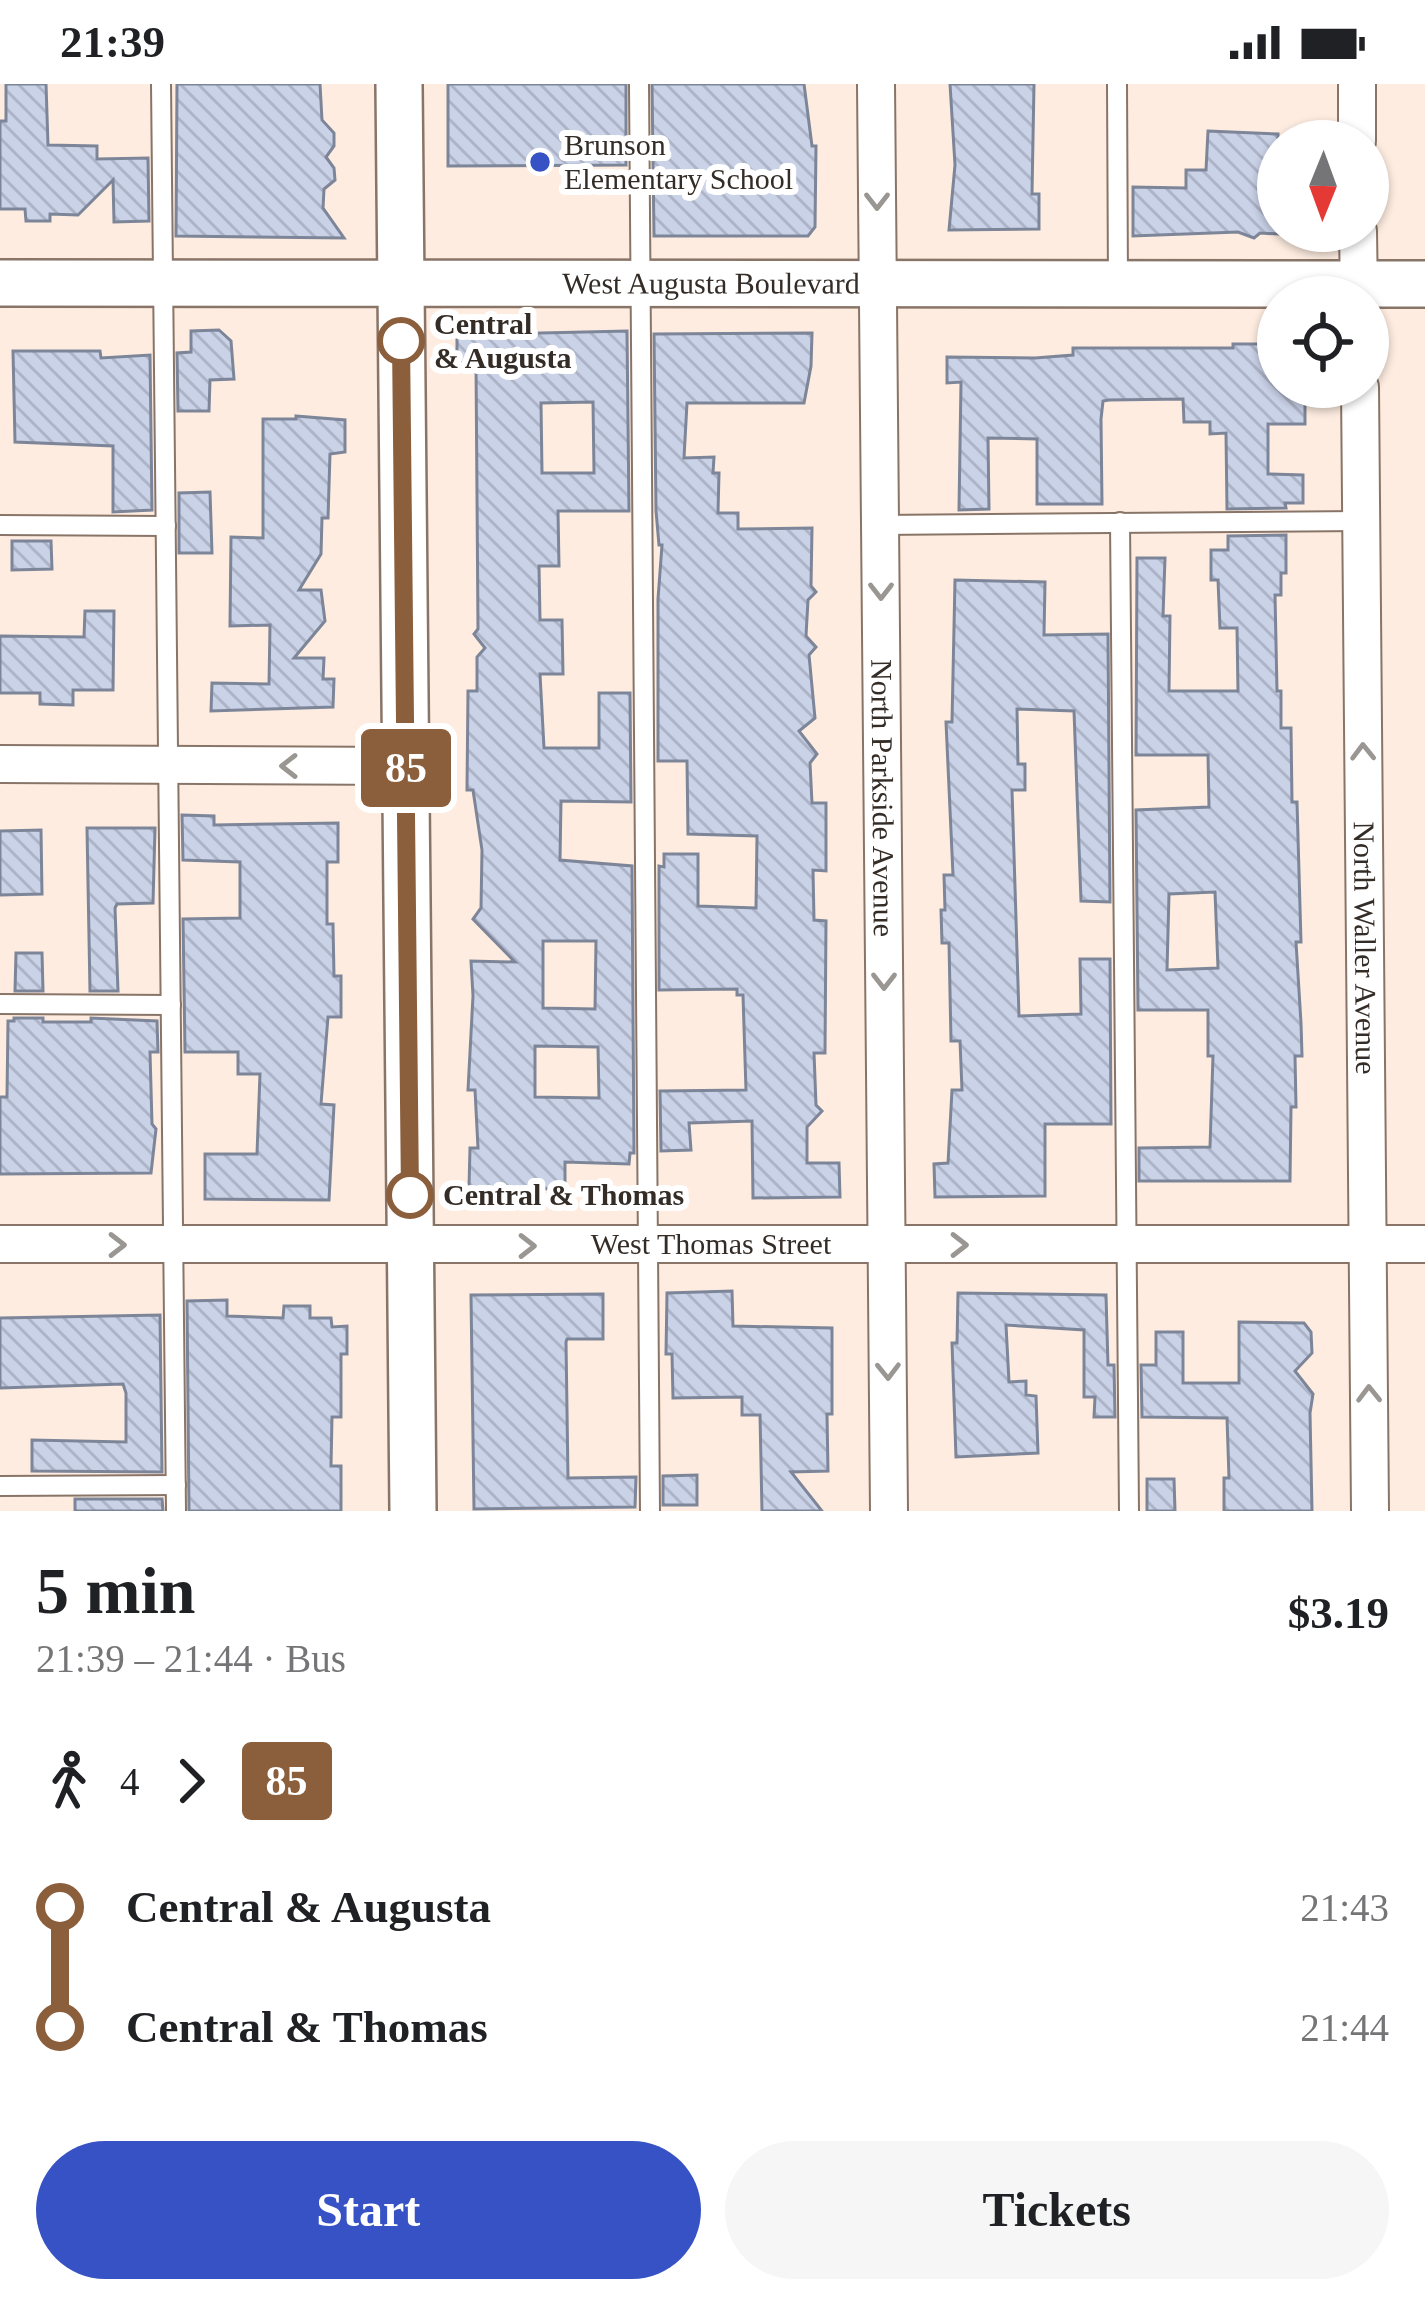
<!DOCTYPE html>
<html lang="en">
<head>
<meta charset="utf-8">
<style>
	:root { --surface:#fff; --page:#f6f6f6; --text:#202124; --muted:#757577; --accent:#3652c4 }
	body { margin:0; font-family:Georgia,serif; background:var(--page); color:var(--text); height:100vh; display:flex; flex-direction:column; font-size:45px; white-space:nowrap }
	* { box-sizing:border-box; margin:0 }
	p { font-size:39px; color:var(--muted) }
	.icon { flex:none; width:66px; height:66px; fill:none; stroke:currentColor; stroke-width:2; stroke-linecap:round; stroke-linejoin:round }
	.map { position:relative; height:1427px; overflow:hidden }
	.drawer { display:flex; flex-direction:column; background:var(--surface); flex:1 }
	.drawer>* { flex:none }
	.badge { padding:0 24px; border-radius:9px; font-size:42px; line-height:78px }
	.needle { width:78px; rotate:181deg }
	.tools { position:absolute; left:1257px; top:36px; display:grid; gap:24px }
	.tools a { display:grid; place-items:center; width:132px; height:132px; border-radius:50%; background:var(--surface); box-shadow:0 3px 9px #0004; font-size:60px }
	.map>.badge { position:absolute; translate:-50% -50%; box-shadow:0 0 0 6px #fff }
	.legs { display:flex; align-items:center; gap:18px; height:132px; padding:0 36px; font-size:39px }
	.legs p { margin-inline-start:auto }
	.headline { display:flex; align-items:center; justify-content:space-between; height:204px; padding:0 36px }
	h1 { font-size:66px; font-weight:700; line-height:90px }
	.cta { display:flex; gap:24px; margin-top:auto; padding:24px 36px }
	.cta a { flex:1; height:138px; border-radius:72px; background:var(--accent); color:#fff; font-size:48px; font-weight:700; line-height:138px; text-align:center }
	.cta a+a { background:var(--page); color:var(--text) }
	ul { padding:0 36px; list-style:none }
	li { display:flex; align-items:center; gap:42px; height:120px; font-size:45px }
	li i { display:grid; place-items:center; width:18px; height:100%; margin:0 15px; background:currentColor }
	li i::after { content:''; width:30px; height:30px; margin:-15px; border:9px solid; border-radius:50%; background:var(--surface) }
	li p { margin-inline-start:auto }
	li:first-child i { background:linear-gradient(#0000 50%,currentColor 0) }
	li:last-child i { background:linear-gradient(currentColor 50%,#0000 0) }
	.status { display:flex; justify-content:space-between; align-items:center; height:84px; padding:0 60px; background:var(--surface); direction:ltr }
	.status svg { height:33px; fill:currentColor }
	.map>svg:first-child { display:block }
</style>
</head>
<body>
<div class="status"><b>21:39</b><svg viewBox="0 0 49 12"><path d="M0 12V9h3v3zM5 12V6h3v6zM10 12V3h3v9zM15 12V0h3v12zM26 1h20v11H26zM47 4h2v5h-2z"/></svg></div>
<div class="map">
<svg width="1425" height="1427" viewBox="0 0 1425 1427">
	<defs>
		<pattern id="building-back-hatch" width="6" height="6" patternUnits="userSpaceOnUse" patternTransform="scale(3)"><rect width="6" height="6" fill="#cad2e8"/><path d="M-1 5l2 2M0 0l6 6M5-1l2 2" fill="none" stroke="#aeb4c7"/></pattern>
	</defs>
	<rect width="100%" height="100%" fill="#feece0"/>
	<!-- building -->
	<g fill="url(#building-back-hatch)" stroke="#7d8599" stroke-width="3" fill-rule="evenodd">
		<polygon points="6,0 46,0 48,61 97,62 97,75 148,74 149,137 114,138 113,96 78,131 50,130 50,137 26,137 25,125 0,125 0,37 6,37"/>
		<polygon points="177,0 320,0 322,36 334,49 334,62 326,73 334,84 335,96 324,105 323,124 344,154 176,152"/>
		<polygon points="448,0 626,0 626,81 448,82"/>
		<polygon points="652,0 804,0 812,62 816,62 815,143 808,152 654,152"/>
		<polygon points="950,0 1034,0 1032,110 1039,110 1039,145 949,146 955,81"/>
		<polygon points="1208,47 1278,50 1278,150 1260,149 1254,154 1238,148 1133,152 1133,103 1186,104 1186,86 1206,86"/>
		<polygon points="219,246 231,257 234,295 210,296 209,327 178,327 177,269 191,268 191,247"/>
		<path d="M627 247 629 427H558L559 482H539L540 536H562L563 590H540L544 664H599V609H630L631 718 561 717 560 776 632 782 634 1069H630L629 1080 565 1078V1100L556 1099V1105L469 1103 470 1064H478L475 1006H468L473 912 471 877 515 878 473 835 481 824 482 766 473 706H467L468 607H477V573L485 564 474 550 478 545 476 279H457V251ZM593 318 594 389H542L541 319ZM543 857H596L595 925 543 924ZM535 962 598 963 599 1014 535 1013Z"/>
		<polygon points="812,249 811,282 804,319 687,319 684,374 714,373 713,389 719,389 718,429 738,429 738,445 812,444 811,502 816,508 808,516 806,552 816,563 809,571 815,634 799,647 817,670 810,679 812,719 826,719 826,787 813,786 814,836 826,837 825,969 814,969 816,1021 822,1027 807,1043 807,1079 839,1079 840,1113 753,1114 752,1037 689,1039 691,1066 661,1067 660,1007 746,1006 743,911 737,911 737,905 659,906 659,782 664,783 664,770 698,770 698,822 756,824 757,752 688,750 687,677 658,677 658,515 662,461 659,461 656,427 654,250"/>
		<polygon points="1233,260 1268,260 1268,266 1278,266 1278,303 1305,303 1305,340 1268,340 1268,390 1303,391 1303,419 1285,419 1286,424 1227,425 1226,349 1210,350 1210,338 1184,338 1183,315 1109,316 1103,317 1101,335 1102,420 1037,420 1037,355 988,354 989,425 959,426 961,298 947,299 947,273 1035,274 1073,271 1073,264 1233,264"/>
		<polygon points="13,267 100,267 101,274 150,271 152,426 113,428 113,362 15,358"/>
		<polygon points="296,332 345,336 345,368 330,370 328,434 322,434 321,470 299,506 321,506 325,537 294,574 324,574 323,595 334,595 333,623 211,627 212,599 269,600 270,541 230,542 231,453 263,454 263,335 296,335"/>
		<polygon points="210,408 212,469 179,469 179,409"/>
		<path d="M1286 451V489H1281V511H1275L1277 607H1281V644H1291L1292 718H1297L1301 858H1296L1301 939 1302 972H1295L1296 1023H1291L1290 1097H1139V1064L1210 1063 1213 972H1208V926H1138L1136 726 1209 723 1208 671H1136L1137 474H1165L1163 532H1170L1169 607H1238L1237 544H1220L1218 496H1211V466H1228V452ZM1215 808 1218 884 1167 886 1169 810Z"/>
		<polygon points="12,457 51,457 52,485 12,486"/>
		<polygon points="955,496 1045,498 1044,551 1108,550 1110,818 1081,817 1074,627 1017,625 1018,680 1025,680 1025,706 1012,706 1019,932 1081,930 1080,875 1110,875 1111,1040 1045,1040 1045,1112 935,1113 934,1080 948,1079 952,1006 962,1006 960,957 951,957 949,859 942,859 941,826 945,826 944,791 953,791 946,638 952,638"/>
		<polygon points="85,527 114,527 113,606 73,606 73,621 40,620 40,609 0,609 0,552 84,553"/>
		<polygon points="182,731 214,732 214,741 338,739 338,778 327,778 327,840 333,840 334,892 341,892 341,933 328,933 321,1020 334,1021 329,1116 205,1115 205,1070 257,1070 260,990 238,990 238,968 185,968 183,835 240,834 240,778 183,776"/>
		<polygon points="87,744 155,744 153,819 117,820 115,824 118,907 90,907"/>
		<polygon points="41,746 42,810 0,811 0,747"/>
		<polygon points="16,869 42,869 43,907 15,907"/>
		<polygon points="14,934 43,934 43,938 91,938 91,934 157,937 158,968 150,968 152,1040 156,1045 151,1089 0,1090 0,1013 7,1013 8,937 14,937"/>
		<polygon points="732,1207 733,1242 832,1244 832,1330 827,1330 828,1387 791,1388 822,1427 762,1427 760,1331 742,1331 742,1313 673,1314 672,1270 666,1270 667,1209"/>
		<polygon points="958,1209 1106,1211 1108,1281 1114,1281 1115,1333 1094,1333 1095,1313 1084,1313 1084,1246 1006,1241 1009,1298 1026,1297 1026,1311 1036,1312 1038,1369 956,1373 952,1259 957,1259"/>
		<polygon points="603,1210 603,1255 567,1255 566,1258 568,1394 636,1393 635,1423 474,1425 471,1211"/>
		<polygon points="227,1216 227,1232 283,1234 284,1222 310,1222 310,1234 331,1234 332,1243 347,1242 347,1270 341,1270 341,1333 332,1333 331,1382 341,1382 341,1427 189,1427 187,1217"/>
		<polygon points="160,1231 162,1388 32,1387 32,1356 126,1358 126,1309 123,1300 0,1304 0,1234"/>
		<polygon points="1239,1238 1304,1239 1311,1248 1312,1269 1295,1287 1313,1310 1310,1329 1312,1427 1224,1427 1224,1394 1229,1394 1227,1334 1142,1333 1141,1281 1156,1281 1156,1248 1183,1248 1183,1299 1239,1299"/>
		<polygon points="697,1391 697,1421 663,1421 663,1392"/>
		<polygon points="1147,1395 1174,1395 1175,1427 1147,1427"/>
		<polygon points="75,1415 162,1415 163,1427 75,1427"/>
	</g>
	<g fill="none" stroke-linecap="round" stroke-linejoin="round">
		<defs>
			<g id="service">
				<polyline points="161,0 176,1427"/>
				<polyline points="639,0 650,1427"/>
				<polyline points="1117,0 1118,199"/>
				<polyline points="1120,438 1129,1427"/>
				<polyline points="0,441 166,442"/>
				<polyline points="880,441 1361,437"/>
				<polyline points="0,920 171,921"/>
				<polyline points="0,1402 176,1401"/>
			</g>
			<g id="minor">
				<path id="s1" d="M876 0 889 1427"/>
				<polyline points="1357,0 1357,57"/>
				<polyline points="1358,147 1359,213"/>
				<path id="s2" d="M1360 303 1370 1427"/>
				<polyline points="0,680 406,682"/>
				<path id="s3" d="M0 1160H1425"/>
			</g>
			<g id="tertiary">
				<polyline points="399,0 413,1427"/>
				<path id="s4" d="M0 199 1425 200"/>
			</g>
		</defs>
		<!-- service casing -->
		<use href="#service" stroke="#897568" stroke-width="22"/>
		<!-- minor casing -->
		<use href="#minor" stroke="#897568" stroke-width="40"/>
		<!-- tertiary casing -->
		<use href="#tertiary" stroke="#897568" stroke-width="50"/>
		<!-- service -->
		<use href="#service" stroke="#fff" stroke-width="18"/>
		<!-- minor -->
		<use href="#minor" stroke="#fff" stroke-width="36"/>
		<!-- tertiary -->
		<use href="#tertiary" stroke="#fff" stroke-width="45"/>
	</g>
	<!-- one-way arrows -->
	<defs><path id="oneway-chevron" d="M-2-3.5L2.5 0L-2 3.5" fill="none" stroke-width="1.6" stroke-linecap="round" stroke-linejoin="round" transform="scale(3)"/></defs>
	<g stroke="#9a9692">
		<use href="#oneway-chevron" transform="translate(877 117) rotate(90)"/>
		<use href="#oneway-chevron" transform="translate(881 507) rotate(90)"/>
		<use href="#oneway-chevron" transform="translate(1363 668) rotate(-91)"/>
		<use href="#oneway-chevron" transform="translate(289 682) rotate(-180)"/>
		<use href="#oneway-chevron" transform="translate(884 897) rotate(90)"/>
		<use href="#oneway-chevron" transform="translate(117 1161)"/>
		<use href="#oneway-chevron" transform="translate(959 1161)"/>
		<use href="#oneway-chevron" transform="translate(527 1162)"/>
		<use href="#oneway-chevron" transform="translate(888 1287) rotate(89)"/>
		<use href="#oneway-chevron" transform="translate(1369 1310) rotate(-91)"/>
	</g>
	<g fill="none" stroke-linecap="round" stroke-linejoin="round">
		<defs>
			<polyline id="line-1" points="401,257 410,1111"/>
		</defs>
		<!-- line-1 casing -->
		<use href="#line-1" stroke="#fff" stroke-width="27"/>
		<!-- line-1 -->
		<use href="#line-1" stroke="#8b5e3c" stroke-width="18"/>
	</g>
	<!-- markers -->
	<circle fill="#3652c4" stroke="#fff" stroke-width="4.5" cx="540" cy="78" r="12"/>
	<g fill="#fff" stroke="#8b5e3c" stroke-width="6">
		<circle cx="401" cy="257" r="21"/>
		<circle cx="410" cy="1111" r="21"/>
	</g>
	<g text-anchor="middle" stroke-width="12" stroke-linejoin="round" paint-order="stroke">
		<!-- poi labels -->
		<g font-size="30" fill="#342c26" stroke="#fff" text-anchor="start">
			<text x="564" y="71">Brunson<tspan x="564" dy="34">Elementary School</tspan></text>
		</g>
		<!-- street labels -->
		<g font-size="30" fill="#342c26" stroke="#fff">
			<text dy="10" stroke="none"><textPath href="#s4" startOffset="711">West Augusta Boulevard</textPath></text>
			<text dy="10" stroke="none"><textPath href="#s1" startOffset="714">North Parkside Avenue</textPath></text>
			<text dy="10" stroke="none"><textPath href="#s2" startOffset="561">North Waller Avenue</textPath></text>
			<text dy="10" stroke="none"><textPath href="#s3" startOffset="711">West Thomas Street</textPath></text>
		</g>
		<!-- stop labels -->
		<g font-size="30" font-weight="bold" fill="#342c26" stroke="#fff" text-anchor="start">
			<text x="434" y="250">Central<tspan x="434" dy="34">&amp; Augusta</tspan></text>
			<text x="443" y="1121">Central &amp; Thomas</text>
		</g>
	</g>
</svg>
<div class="tools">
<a><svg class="needle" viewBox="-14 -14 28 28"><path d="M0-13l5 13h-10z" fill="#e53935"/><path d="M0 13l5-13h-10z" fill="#757577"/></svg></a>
<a><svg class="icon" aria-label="locate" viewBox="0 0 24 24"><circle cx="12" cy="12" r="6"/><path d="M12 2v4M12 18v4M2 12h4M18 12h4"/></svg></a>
</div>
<b class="badge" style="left:406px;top:684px;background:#8b5e3c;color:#fff">85</b>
</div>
<section class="drawer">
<div class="headline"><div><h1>5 min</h1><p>21:39 – 21:44 · Bus</p></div><b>$3.19</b></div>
<div class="legs"><svg class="icon" aria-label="walk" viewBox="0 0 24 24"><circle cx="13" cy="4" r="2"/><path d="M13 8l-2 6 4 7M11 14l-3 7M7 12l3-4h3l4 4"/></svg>4<svg class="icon" aria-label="forward" viewBox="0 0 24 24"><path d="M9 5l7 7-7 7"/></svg><b class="badge" style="background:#8b5e3c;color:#fff">85</b></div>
<ul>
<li><i style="color:#8b5e3c"></i><b>Central &amp; Augusta</b><p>21:43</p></li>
<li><i style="color:#8b5e3c"></i><b>Central &amp; Thomas</b><p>21:44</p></li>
</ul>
<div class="cta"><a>Start</a><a>Tickets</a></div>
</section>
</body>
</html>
